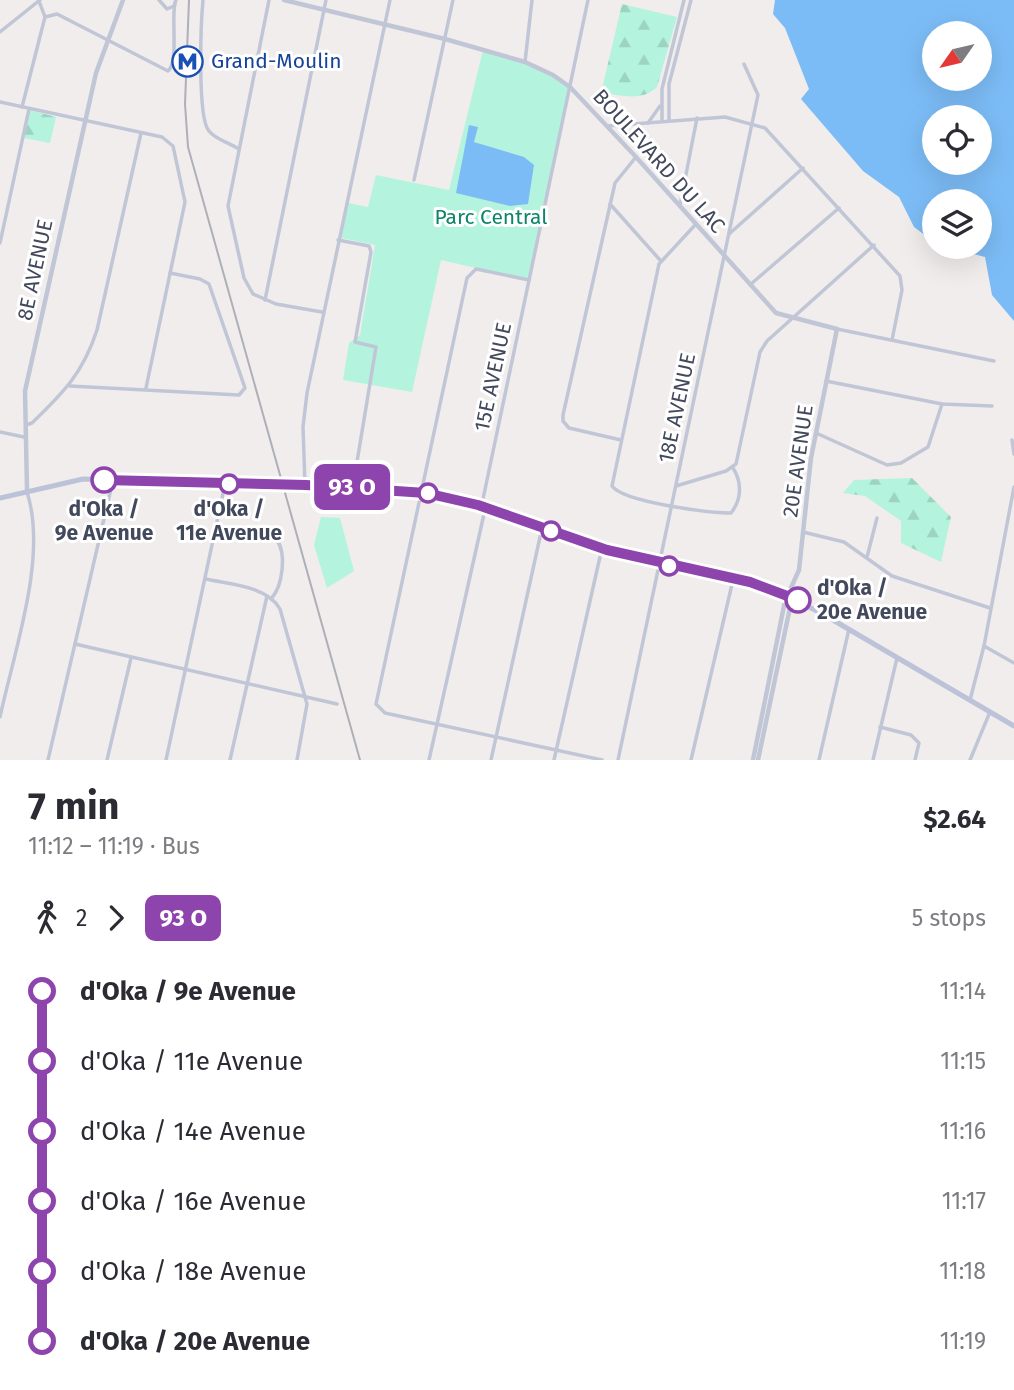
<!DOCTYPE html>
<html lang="en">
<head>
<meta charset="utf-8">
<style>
	:root { --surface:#fff; --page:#f7f7f7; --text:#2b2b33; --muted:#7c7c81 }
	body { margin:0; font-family:"Fira Sans",sans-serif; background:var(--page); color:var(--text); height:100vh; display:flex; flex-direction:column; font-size:26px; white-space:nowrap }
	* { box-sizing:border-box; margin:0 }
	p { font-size:23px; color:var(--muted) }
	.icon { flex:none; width:38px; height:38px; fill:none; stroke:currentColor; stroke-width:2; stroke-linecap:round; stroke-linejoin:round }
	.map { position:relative; height:760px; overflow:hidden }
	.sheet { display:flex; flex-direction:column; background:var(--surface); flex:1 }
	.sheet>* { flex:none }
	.badge { padding:0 14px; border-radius:10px; font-size:24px; line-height:46px }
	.needle { width:46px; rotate:236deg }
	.controls { position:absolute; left:922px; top:21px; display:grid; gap:14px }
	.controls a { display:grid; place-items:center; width:70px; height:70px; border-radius:50%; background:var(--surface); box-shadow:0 7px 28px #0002; font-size:35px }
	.map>.badge { position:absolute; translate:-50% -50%; box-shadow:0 0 0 4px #fff }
	.legs { display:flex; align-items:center; gap:10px; height:77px; padding:0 28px; font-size:23px }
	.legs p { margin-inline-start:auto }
	.head { display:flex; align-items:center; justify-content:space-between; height:119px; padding:0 28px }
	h1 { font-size:38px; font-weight:700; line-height:52px }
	ul { padding:0 28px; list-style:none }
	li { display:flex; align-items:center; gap:24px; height:70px; font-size:26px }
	li i { display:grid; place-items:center; width:10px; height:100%; margin:0 9px; background:currentColor }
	li i::after { content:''; width:18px; height:18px; margin:-9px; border:5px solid; border-radius:50%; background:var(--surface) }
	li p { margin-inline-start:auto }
	li:first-child i { background:linear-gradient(#0000 50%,currentColor 0) }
	li:last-child i { background:linear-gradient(currentColor 50%,#0000 0) }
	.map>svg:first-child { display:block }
</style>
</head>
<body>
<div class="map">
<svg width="1014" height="760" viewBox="0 0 1014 760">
	<defs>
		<pattern id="forest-firs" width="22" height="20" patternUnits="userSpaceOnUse" patternTransform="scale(1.75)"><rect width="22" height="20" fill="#b4f4de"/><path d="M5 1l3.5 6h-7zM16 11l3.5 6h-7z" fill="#9cd3c1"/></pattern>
	</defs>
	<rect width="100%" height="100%" fill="#f0edec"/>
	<!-- forest -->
	<g fill="url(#forest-firs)">
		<path d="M622 4 677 17 657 87C642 102 620 95 601 93Z"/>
		<polygon points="30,110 56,117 50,143 24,138"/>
		<polygon points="912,478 951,517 941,562 901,543 901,521 865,496 843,493 854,480"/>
	</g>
	<!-- park -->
	<g fill="#b4f4de">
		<polygon points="483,50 538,67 569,84 529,280 441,260 412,392 343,380 349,343 360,335 375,245 341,238 348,203 368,207 376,175 449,190"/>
		<polygon points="321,517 340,518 354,571 327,588 314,545"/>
	</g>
	<!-- water -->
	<g fill="#7cbcf6" fill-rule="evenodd">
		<path d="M775 0H1014V321L992 295 985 257 947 247H980V201H934V242L914 227 899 197 863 171 801 99 809 89 785 28 773 14ZM934 33H980V79H934ZM934 117H980V163H934Z"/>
		<polygon points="469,125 478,127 474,142 524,157 534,165 528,204 510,206 456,193"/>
	</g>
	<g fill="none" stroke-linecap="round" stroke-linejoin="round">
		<!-- minor -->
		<g stroke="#c1c6d6" stroke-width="3.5">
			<polyline points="159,0 167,9 174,6 176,0"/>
			<path d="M203 0C201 21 197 118 209 131 215 139 229 143 237 148"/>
			<polyline points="269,0 228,206 244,278 253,294 276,304 322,312"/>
			<path d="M45 17 57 14 168 71C179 62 171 20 175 3"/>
			<polyline points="0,32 40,0"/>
			<polyline points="525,62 532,0"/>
			<polyline points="0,102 162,137 173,146 185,202 146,388"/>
			<polyline points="22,107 45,17 39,1"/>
			<polyline points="669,120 669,84 691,0"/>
			<polyline points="662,121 662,89 684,0"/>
			<polyline points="648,123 660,106"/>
			<polyline points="607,126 725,117 765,128 900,276 902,290 892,340"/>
			<polyline points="414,180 453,0"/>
			<polyline points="610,204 660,260"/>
			<polyline points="680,205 697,118"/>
			<path d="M696 224 659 264 612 486C623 502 709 513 731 513 742 499 742 482 733 468"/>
			<polyline points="729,234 803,168"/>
			<polyline points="338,240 369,246 371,252 355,342 376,347 353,486"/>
			<polyline points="0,243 29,109"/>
			<polyline points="529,280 476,269 467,278 376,704 385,713 602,760"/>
			<polyline points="751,284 839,208"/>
			<polyline points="265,300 326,0"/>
			<polyline points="837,329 994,361"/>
			<polyline points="826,381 942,404 992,406"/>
			<polyline points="70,386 239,395 245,388 209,284 200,279 170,273"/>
			<path d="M26 425 32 423C64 392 83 373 97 330L141 133"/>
			<polyline points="0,432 24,437"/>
			<polyline points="816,433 887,465 901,463 928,447 942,404"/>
			<polyline points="621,440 569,428 563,421 563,415 615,183 636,157"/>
			<polyline points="1012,440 1014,454"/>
			<polyline points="305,485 303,427 307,393 390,0"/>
			<polyline points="676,486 726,471 736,464 760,352 767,341 874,245"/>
			<polyline points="803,532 844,542 892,576 990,608"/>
			<polyline points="867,557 877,518"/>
			<path d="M206 579C228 584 268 586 280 609L307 704 297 760"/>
			<path d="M271 599C283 586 287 552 276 539"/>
			<polyline points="75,644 337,704"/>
			<polyline points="984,646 1014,663"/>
			<polyline points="970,700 984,646 1014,487"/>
			<path d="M0 717C14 651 48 557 27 492"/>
			<polyline points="880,727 911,735 919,743 915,760"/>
			<polyline points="48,760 113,480"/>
			<polyline points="107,760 131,658"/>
			<polyline points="166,760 225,484"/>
			<polyline points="230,760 267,596"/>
			<polyline points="429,760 484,514 483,499 588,0"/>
			<polyline points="491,760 542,528"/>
			<polyline points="554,760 602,548"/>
			<polyline points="618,760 758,95 744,64"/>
			<polyline points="691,760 733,580"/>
			<polyline points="819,760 849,629"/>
			<polyline points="873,760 897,658"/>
			<polyline points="970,760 990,712"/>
		</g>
		<!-- tertiary -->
		<g stroke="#c1c6d6" stroke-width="4.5">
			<polyline points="284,0 445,39 525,62 553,75 570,87 636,157 776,313 837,329 811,458 799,570 785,601 753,760"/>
			<polyline points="27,490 25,391 96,73 123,0"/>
			<polyline points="758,760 791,603 790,597"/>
		</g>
		<!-- secondary -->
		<polyline stroke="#bcc2d8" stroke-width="5" points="0,498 83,479 357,487 443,496 607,550 750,582 780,593 821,613 1014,726"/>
		<!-- tram -->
		<polyline stroke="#aeafb8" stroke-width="2" points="189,0 185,104 188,147 360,760"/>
	</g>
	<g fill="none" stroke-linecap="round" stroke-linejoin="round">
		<defs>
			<polyline id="line-1" points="104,480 306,485 426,493 478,505 607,550 750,582 798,600"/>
		</defs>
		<!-- line-1 casing -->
		<use href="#line-1" stroke="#fff" stroke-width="16"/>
		<!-- line-1 -->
		<use href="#line-1" stroke="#8e44ad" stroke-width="10"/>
	</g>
	<!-- icons -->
	<defs>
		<symbol id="metro-ring" viewBox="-11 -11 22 22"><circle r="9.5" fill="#fff" stroke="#1a4fb4" stroke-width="1.5"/><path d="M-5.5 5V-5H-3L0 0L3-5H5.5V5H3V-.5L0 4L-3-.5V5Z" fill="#1a4fb4"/></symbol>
	</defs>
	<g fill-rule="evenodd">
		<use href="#metro-ring" x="170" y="44" width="35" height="35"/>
	</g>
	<!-- markers -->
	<g fill="#fff" stroke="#8e44ad" stroke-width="3.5">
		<circle cx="104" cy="480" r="12"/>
		<circle cx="229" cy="484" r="9"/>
		<circle cx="428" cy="493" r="9"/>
		<circle cx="551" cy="531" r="9"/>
		<circle cx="669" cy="566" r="9"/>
		<circle cx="798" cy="600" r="12"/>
	</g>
	<g text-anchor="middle" stroke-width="6" stroke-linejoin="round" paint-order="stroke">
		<!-- transit labels -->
		<g font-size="21" fill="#164399" stroke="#fff" text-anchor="start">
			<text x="211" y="68">Grand-Moulin</text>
		</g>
		<!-- street labels -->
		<g font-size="21" fill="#43495c" stroke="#fff">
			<text transform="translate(659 161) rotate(48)" y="7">BOULEVARD DU LAC</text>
			<text transform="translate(35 270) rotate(-78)" y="7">8E AVENUE</text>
			<text transform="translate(493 377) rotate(-78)" y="7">15E AVENUE</text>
			<text transform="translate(677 408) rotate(-78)" y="7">18E AVENUE</text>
			<text transform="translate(798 461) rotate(-82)" y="7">20E AVENUE</text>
		</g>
		<!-- park labels -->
		<g font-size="21" fill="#0c8569" stroke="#fff">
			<text x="491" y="224">Parc Central</text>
		</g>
		<!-- stop labels -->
		<g font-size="21" font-weight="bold" fill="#43495c" stroke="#fff">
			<text x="104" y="516">d'Oka /<tspan x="104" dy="24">9e Avenue</tspan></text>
			<text x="229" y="516">d'Oka /<tspan x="229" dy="24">11e Avenue</tspan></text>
			<text x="817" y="595" text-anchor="start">d'Oka /<tspan x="817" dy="24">20e Avenue</tspan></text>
		</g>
	</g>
</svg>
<div class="controls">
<a><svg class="needle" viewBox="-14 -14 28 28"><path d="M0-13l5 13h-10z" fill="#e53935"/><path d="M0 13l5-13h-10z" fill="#7c7c81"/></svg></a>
<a><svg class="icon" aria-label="locate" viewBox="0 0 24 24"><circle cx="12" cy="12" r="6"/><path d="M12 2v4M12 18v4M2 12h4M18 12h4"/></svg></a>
<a><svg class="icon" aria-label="layers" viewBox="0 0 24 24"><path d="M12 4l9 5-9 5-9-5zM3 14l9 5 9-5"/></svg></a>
</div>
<b class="badge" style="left:352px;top:487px;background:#8e44ad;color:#fff">93 O</b>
</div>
<section class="sheet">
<div class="head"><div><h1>7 min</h1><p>11:12 – 11:19 · Bus</p></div><b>$2.64</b></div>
<div class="legs"><svg class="icon" aria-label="walk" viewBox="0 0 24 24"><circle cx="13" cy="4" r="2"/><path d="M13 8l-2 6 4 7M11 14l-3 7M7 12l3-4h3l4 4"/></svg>2<svg class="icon" aria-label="forward" viewBox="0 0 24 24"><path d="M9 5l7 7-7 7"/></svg><b class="badge" style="background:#8e44ad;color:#fff">93 O</b><p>5 stops</p></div>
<ul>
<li><i style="color:#8e44ad"></i><b>d'Oka / 9e Avenue</b><p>11:14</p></li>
<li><i style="color:#8e44ad"></i><span>d'Oka / 11e Avenue</span><p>11:15</p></li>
<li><i style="color:#8e44ad"></i><span>d'Oka / 14e Avenue</span><p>11:16</p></li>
<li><i style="color:#8e44ad"></i><span>d'Oka / 16e Avenue</span><p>11:17</p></li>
<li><i style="color:#8e44ad"></i><span>d'Oka / 18e Avenue</span><p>11:18</p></li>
<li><i style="color:#8e44ad"></i><b>d'Oka / 20e Avenue</b><p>11:19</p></li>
</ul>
</section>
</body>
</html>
